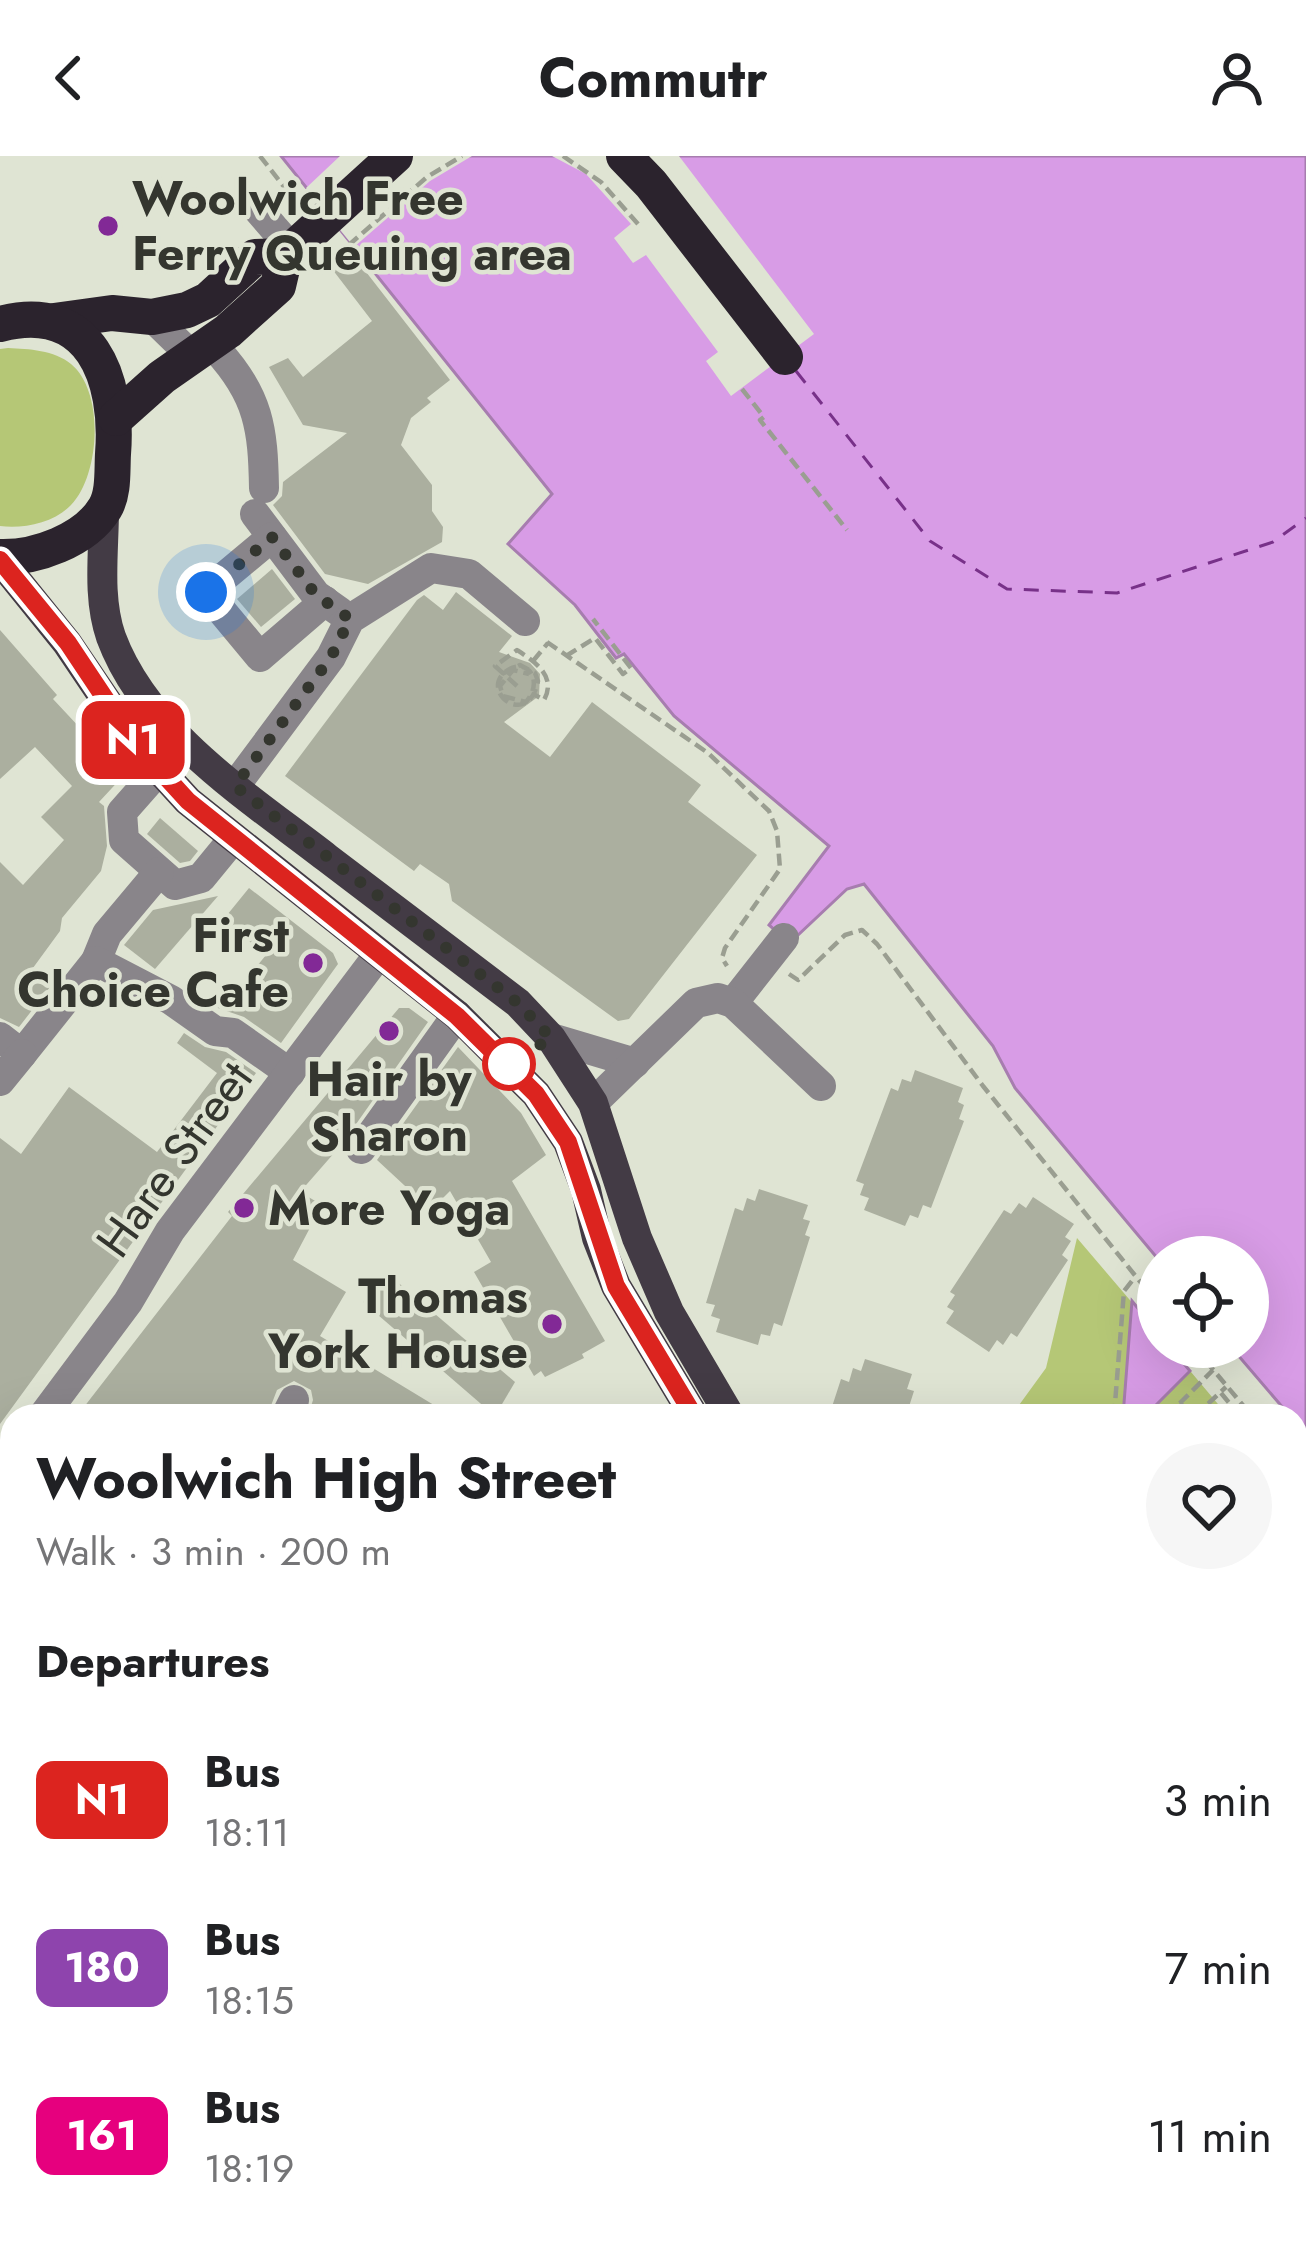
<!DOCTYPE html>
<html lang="en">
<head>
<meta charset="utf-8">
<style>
	:root { --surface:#fff; --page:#f6f6f6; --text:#202124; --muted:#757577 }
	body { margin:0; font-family:Jost,sans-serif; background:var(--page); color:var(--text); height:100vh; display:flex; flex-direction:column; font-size:45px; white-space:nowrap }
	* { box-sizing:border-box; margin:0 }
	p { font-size:39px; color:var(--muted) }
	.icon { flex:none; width:66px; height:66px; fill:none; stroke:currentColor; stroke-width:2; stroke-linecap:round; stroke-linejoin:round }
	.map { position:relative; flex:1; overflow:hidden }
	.details { position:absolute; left:0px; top:1248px; width:1308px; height:843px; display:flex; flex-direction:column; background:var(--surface); border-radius:36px 36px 0 0; box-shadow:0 12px 48px #0002 }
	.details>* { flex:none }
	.badge { padding:0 24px; border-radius:18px; font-size:42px; line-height:78px }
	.fabs { position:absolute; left:1137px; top:1080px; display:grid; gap:24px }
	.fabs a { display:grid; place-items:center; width:132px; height:132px; border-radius:50%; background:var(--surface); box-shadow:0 12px 48px #0002; font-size:60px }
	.you { position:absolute; width:60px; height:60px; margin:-30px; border:9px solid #fff; border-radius:50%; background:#1a73e8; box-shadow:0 0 0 18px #1a73e833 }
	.map>.badge { position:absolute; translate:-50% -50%; box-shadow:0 0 0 6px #fff }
	h2 { padding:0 36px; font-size:45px; line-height:108px }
	.round { display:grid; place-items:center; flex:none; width:126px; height:126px; border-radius:63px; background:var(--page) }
	.headline { display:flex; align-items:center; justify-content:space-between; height:204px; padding:0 36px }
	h1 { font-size:57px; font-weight:700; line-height:90px }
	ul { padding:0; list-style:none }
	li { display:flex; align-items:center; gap:36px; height:168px; padding:0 36px }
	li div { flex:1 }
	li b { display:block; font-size:45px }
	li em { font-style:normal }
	li .badge { min-width:132px; font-weight:700; text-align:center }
	header { display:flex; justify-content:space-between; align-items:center; height:156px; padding:0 36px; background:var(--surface); font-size:54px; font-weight:700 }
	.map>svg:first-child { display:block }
</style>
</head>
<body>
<header><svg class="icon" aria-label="back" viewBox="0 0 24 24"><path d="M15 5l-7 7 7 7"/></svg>Commutr<svg class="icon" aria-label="person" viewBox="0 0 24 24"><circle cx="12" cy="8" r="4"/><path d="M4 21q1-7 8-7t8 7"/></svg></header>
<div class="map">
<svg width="1306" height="2089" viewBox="0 0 1306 2089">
	<rect width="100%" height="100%" fill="#dfe4d3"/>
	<!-- green -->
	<g fill="#b5c776">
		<path d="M8 192C29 193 54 194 71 208 105 236 100 319 71 349 54 367 23 373 0 370V193Z"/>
		<polygon points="1077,1082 1158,1177 1158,1191 1170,1191 1228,1260 1011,1260 1046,1212"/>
	</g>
	<!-- water -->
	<g fill="#d89ce6" stroke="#a77daf" stroke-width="3">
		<polygon points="281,0 1306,0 1306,1279 1296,1268 1296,1260 1290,1260 1231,1191 1248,1191 1248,1101 1158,1103 1015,932 993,890 864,728 847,733 781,795 784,782 769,769 829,690 674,560 624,498 616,502 575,449 508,388 552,338"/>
		<polygon points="1132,1145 1158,1177 1158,1191 1170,1191 1190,1215 1145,1260 1123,1260"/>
	</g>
	<!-- pier -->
	<g fill="#dfe4d3">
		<polygon points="340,0 472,0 430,25 354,91 306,32"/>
		<polygon points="552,0 679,0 814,178 731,240 706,205 718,196 646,99 633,107 614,82 631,68 586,18"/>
	</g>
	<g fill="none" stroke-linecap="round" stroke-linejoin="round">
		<!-- ferry -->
		<polyline stroke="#783189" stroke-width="3" stroke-dasharray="15 12" stroke-linecap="butt" points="796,215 930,385 1007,433 1117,437 1273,386 1306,362"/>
	</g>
	<!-- building -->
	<g fill="#abaf9f">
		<polygon points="349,94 450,224 427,242 431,246 411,262 401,289 432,329 432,355 443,371 442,386 368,428 325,418 273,349 282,340 283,326 347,277 303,269 269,211 288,202 303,221 372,165 329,109"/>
		<polygon points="272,413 295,443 261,471 237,443"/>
		<polygon points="456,436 512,480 499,496 530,507 540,518 539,540 504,566 550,601 592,546 701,629 688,646 757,699 629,863 618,865 452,745 449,728 420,708 414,715 285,620 417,444 424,439 443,454"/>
		<polygon points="0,474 57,539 53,543 124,619 99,646 104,650 107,690 101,715 62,762 60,775 30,816 50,831 19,871 0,862 0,706 23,729 64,684 41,661 72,630 35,591 0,623"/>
		<polygon points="160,662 198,695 190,705 180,707 147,678"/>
		<polygon points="249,732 333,797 338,808 281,887 244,861 215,851 231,832 236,836 266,799 223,764"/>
		<polygon points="218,740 155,813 124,789 153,754"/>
		<polygon points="399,852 409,852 428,866 342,988 300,1036 322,1049 293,1104 346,1136 320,1180 452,1260 308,1260 313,1244 311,1234 294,1225 277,1234 267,1260 77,1260 232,1060 228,1056"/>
		<polygon points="184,877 205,891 226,896 256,917 0,1268 0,982 21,998 69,931 157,996 217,917 177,887"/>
		<polygon points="458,891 521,957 546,999 512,1025 605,1185 582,1198 584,1202 545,1221 541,1215 534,1220 474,1116 491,1106 450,1035 431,1054 377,1004"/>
		<polygon points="915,914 963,932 958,946 964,949 959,963 964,965 931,1052 923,1049 918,1062 910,1059 905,1070 864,1054 869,1042 860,1039 864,1028 856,1025 891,932 898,935 902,923 911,926"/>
		<polygon points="759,1033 808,1049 803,1063 810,1065 805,1079 810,1081 782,1170 774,1167 770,1180 761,1178 758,1189 716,1176 720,1163 711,1160 715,1149 706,1147 735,1052 743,1055 747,1042 755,1045"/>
		<polygon points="1033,1041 1074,1068 1065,1081 1071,1085 1062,1099 1068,1104 1017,1181 1011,1177 1003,1189 997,1184 989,1196 946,1167 954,1155 947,1151 955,1139 950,1136 1004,1054 1011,1058 1019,1047 1026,1052"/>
		<polygon points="388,1118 515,1226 495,1260 363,1146"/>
		<polygon points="865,1203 912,1218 907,1233 914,1235 906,1260 829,1260 841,1223 849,1226 853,1212 861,1215"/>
	</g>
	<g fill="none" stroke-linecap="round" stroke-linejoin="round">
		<!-- path -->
		<g stroke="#9a9e91" stroke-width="4.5" stroke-dasharray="12 6" stroke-linecap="butt">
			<polyline points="260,0 295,45"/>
			<polyline points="563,0 601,26 638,68"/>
			<polyline points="335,101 427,21 462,0"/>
			<polyline points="742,233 764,261 760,264 847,374"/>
			<polyline points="547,486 708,597 769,655 777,675 780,713 725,792 722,802 727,810"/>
			<polyline points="566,500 595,482 623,518 631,512 593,463"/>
			<polyline points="533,505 548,487"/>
			<path d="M502 518 520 509 535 517 538 525C529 573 480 537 505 516 526 499 545 524 526 546L503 540 500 530 513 514 529 518"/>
			<path d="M517 530 495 510 517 494C535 506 557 520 544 544L535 539"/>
			<polyline points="789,818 798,824 845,779 862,774 877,788 983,930 1158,1148"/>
			<polyline points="1194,1191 1252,1260"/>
			<polyline points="1221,1237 1240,1260"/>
			<polyline points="1180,1247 1192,1260"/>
			<polyline points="1114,1260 1124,1135 1135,1121"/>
			<polyline points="1167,1260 1213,1214"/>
			<polyline points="1195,1260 1226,1231"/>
			<polyline points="1296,1311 1306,1323"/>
			<polyline points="1296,1327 1306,1339"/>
			<polyline points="0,1354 8,1360"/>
			<polyline points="1296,1400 1306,1420"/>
			<polyline points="1296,1451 1306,1443"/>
			<polyline points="1296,1650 1306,1642"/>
			<polyline points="1296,1731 1306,1727"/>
		</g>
		<!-- minor -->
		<g stroke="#89858a" stroke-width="30">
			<polyline points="260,56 292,93"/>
			<polyline points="152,161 191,199"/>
			<path d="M223 179 217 194C259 240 263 273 264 332"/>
			<polyline points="255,358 316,439 340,456"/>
			<polyline points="272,381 206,436 260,501 325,445"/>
			<polyline points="159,614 122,656 124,684 175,729 201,722 233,683"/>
			<polyline points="235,630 331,501 350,463 431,412 469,418 525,465"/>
			<polyline points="96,805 107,778 159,716"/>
			<polyline points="733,847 784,782"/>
			<polyline points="0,881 22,898 96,805 171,844 215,875 233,877 290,917"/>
			<polyline points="551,882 635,907"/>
			<polyline points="0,925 22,898"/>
			<polyline points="593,947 696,847 718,842 733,847 821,930"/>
			<polyline points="361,993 457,859"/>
			<polyline points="43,1260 128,1146 170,1075 379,798"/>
			<polyline points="286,1260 294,1244"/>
			<polyline points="0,1318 12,1302"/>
			<polyline points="1296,1764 1306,1761"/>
			<polyline points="0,1810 12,1809"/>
			<polyline points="1296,1942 1306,1941"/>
			<polyline points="1296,2042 1299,2071 1306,2083"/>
			<polyline points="230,2079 230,2089"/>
			<polyline points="866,2089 868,2079"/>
			<polyline points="1258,2089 1292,2079"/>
		</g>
		<!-- major -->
		<g stroke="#433b45" stroke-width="30">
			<path d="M104 353C104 395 97 441 111 481 147 578 250 642 327 702 391 750 454 799 518 847L551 882 593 947 637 1082 669 1156 730 1260"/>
			<polyline points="0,404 67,487 134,586 188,645 457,859 536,938 568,986 586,1034 597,1082 616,1130 694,1260"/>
			<polyline points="541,2089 543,2079"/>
			<polyline points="579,2089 581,2079"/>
		</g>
		<!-- highway -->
		<g stroke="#2b232d" stroke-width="36">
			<polyline points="624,0 651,28 785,201"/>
			<polyline points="54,165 112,157 152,161 187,154 208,144 255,101 285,100"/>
			<path d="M0 168C91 144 119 223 113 298 112 315 114 337 105 352 85 385 35 402 0 401"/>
			<polyline points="116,262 162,221 228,175 278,130 285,100 395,0"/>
		</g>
	</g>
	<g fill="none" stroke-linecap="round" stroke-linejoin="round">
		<defs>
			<polyline id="line" points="0,404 68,487 134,586 188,645 457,860 536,938 568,986 616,1130 694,1260"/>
		</defs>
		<!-- line casing -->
		<use href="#line" stroke="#fff" stroke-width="27"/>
		<!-- line -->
		<use href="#line" stroke="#dc241f" stroke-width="18"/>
		<!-- walk -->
		<polyline stroke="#34362f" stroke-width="12" stroke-dasharray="0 21.6" points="206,436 272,381 316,439 350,463 331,501 235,630 518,847 551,882 509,908"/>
	</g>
	<!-- markers -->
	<g fill="#822996" stroke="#dfe4d3" stroke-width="4.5">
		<circle cx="108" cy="70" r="12"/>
		<circle cx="313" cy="807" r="12"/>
		<circle cx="389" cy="875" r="12"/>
		<circle cx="244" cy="1052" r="12"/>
		<circle cx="552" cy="1168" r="12"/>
	</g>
	<circle fill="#fff" stroke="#dc241f" stroke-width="6" cx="509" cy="908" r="24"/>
	<g text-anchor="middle" stroke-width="9" stroke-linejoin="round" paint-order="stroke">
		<!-- poi labels -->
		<g font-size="48" font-weight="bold" fill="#34362f" stroke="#dfe4d3" text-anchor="start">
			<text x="132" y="59">Woolwich Free<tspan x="132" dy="55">Ferry Queuing area</tspan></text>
			<text x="289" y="796" text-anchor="end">First<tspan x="289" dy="55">Choice Cafe</tspan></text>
			<text x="389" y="940" text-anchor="middle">Hair by<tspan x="389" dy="55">Sharon</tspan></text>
			<text x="268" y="1069">More Yoga</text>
			<text x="528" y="1157" text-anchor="end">Thomas<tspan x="528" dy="55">York House</tspan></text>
		</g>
		<!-- street labels -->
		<g font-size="48" fill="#34362f" stroke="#dfe4d3">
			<text transform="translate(174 1003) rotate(-54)" y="17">Hare Street</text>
		</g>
	</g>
</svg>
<div class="fabs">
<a><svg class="icon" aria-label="locate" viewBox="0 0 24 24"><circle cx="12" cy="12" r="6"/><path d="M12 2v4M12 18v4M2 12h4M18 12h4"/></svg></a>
</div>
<div class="you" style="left:206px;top:436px"></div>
<b class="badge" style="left:133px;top:584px;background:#dc241f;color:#fff">N1</b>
<section class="details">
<div class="headline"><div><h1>Woolwich High Street</h1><p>Walk · 3 min · 200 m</p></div><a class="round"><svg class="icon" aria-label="heart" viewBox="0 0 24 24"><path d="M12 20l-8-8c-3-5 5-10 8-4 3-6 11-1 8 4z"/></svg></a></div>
<h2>Departures</h2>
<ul>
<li><span class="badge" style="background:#dc241f;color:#fff">N1</span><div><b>Bus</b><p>18:11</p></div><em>3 min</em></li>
<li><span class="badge" style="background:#8e44ad;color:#fff">180</span><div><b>Bus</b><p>18:15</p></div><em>7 min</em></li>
<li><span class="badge" style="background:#e6007e;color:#fff">161</span><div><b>Bus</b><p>18:19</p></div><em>11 min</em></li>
</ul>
</section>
</div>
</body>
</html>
